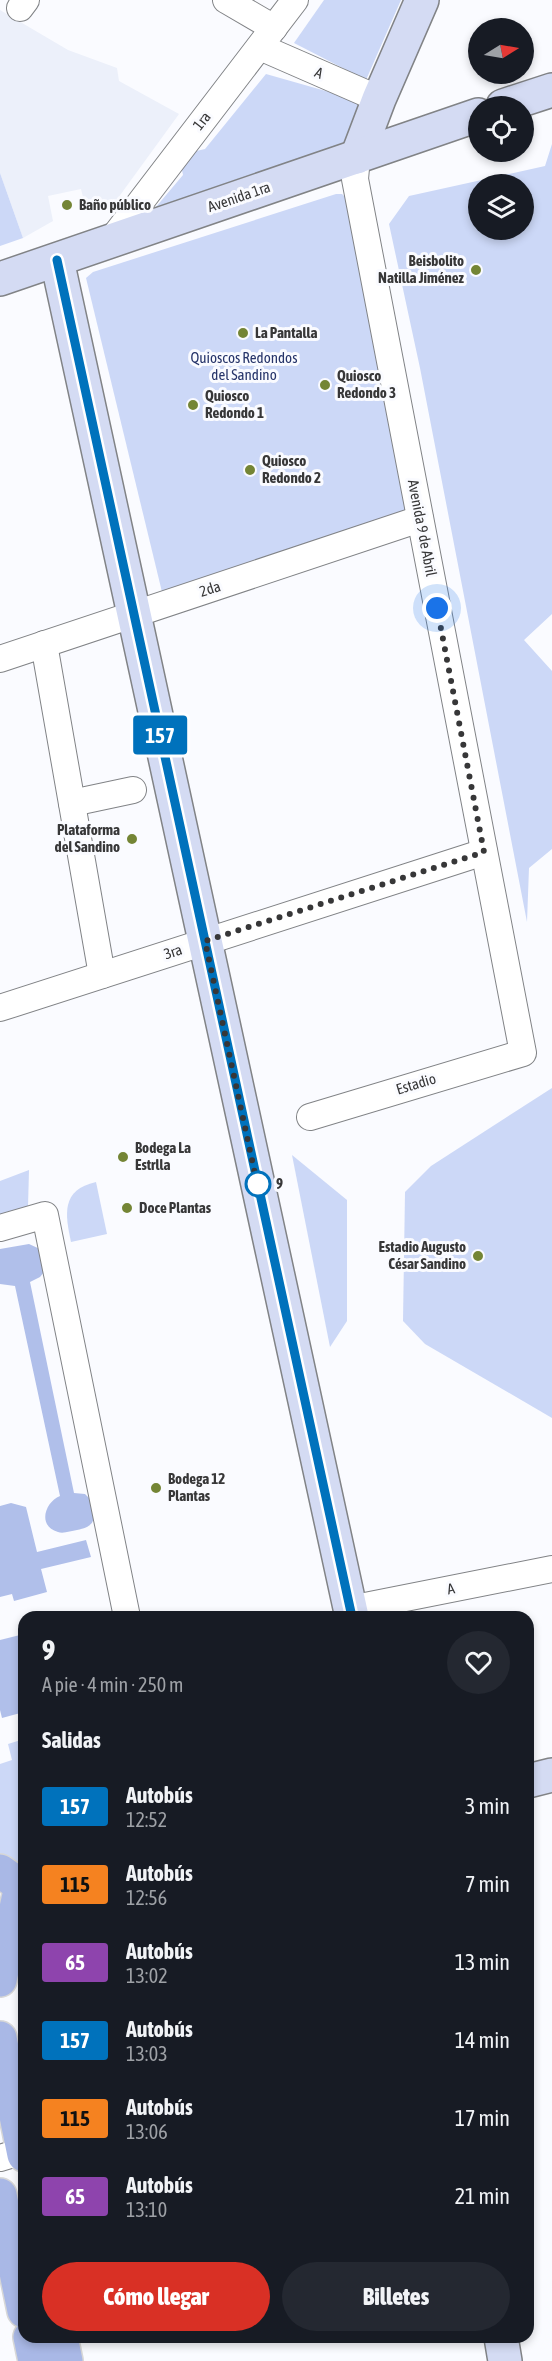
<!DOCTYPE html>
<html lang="es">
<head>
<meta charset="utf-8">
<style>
	:root { --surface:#171b24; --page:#242831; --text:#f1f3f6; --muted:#9ea1a6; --accent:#d93025 }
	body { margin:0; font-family:"Asap Condensed",sans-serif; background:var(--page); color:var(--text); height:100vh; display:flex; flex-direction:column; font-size:22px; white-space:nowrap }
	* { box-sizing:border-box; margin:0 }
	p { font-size:20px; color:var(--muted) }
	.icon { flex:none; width:33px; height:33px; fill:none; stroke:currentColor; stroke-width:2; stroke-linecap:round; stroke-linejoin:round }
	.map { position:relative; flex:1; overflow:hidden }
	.side { position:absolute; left:18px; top:1611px; width:516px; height:732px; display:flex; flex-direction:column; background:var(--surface); border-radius:18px; box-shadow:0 3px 9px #0003 }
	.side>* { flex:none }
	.badge { padding:0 12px; border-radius:4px; font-size:21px; line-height:39px }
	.needle { width:39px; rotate:79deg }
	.tools { position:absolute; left:468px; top:18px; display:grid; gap:12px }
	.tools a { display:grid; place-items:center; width:66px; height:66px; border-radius:50%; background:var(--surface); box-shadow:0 3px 9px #0003; font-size:30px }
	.you { position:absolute; width:30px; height:30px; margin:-15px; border:4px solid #fff; border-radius:50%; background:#1a73e8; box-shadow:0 0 0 9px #1a73e833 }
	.map>.badge { position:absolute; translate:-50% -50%; box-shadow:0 0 0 3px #fff }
	h2 { padding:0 24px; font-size:22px; line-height:54px }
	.round { display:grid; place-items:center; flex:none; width:63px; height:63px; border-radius:32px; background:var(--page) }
	.headline { display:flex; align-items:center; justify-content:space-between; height:102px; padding:0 24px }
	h1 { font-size:28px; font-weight:800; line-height:45px }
	.cta { display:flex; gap:12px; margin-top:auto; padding:12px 24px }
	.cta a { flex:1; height:69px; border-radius:36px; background:var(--accent); color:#fff; font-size:24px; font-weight:800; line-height:69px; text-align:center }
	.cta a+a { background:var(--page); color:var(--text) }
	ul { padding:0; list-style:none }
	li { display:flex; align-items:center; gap:18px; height:78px; padding:0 24px }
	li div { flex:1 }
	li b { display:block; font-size:22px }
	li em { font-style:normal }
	li .badge { min-width:66px; font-weight:700; text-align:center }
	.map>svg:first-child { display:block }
</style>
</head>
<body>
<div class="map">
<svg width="552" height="2361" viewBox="0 0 552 2361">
	<rect width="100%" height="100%" fill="#fafbff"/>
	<!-- built -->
	<polygon fill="#ecf0fa" points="0,10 68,50 117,68 119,81 179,114 110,209 87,213 81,189 48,196 53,221 23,238 0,173"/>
	<!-- green -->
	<g fill="#ccd8f7" fill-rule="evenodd">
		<polygon points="324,0 401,0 366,80 294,43"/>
		<polygon points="266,74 361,101 353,143 150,214 183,175 179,155 205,149"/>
		<path d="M552 144V614L524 640 552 671V849L529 868 527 922 420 368 389 224 409 196 545 166ZM524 184V230H478V184Z"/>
		<polygon points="0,173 23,238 0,246"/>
		<polygon points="336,194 342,194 346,198 409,512 162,592 86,278 93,272"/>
		<polygon points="552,1088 552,1418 425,1344 403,1321 405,1192 431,1166"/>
		<polygon points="292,1155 347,1200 347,1321 330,1347"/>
		<polygon points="29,1170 28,1207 3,1216 0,1214 0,1181"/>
		<path d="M96 1182 107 1234 71 1242C65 1214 61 1190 96 1182Z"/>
		<polygon points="24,1739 24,1861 9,1864 0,1855 0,1764 12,1760 8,1744"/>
	</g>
	<!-- forest -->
	<g fill="#b0bfea">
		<path d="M29 1244 42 1250 44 1272 40 1277 30 1282 74 1493 85 1494 93 1502C95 1520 96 1526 77 1530 71 1531 63 1534 58 1532 37 1526 45 1502 60 1496L15 1286 0 1284V1249Z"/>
		<polygon points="11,1503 26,1507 37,1552 86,1540 91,1557 41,1569 47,1592 14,1601 12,1594 0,1597 0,1506"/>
		<polygon points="24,1634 24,1712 2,1718 0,1710 0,1640"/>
	</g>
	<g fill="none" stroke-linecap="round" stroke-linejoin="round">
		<defs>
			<g id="street">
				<polyline points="226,0 274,28"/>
				<polyline points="20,8 26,0"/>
				<polyline points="260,47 379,99"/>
				<polyline points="110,242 295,0"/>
				<polyline points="44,644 102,975"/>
				<polyline points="0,659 420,519"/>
				<polyline points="72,803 133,790"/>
				<polyline points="0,1008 484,852"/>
				<polyline points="310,1117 523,1053 355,179 357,157"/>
				<polyline points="0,1228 45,1215 127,1617"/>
				<polyline points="350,1609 552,1569"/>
				<polyline points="0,2158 23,2151"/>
			</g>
			<g id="secondary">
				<polyline points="503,106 552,90"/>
				<polyline points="357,157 379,99 422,0"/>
				<polyline points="57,260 352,1617"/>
				<polyline points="0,279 478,115"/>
				<polyline points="528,1781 552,1775"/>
				<polyline points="501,2337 505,2361"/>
			</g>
			<g id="primary">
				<polyline points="0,1871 21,1886 0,1980"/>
				<polyline points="0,2038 24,2155"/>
				<polyline points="0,2195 24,2311"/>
				<polyline points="30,2337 35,2361"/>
				<polyline points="61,2337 66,2361"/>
			</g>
		</defs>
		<!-- street casing -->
		<use href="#street" stroke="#818386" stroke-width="28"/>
		<!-- secondary casing -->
		<use href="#secondary" stroke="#818386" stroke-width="36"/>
		<!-- primary casing -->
		<use href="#primary" stroke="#d7d7d7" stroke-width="36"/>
		<!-- street -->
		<use href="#street" stroke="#fff" stroke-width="26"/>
		<!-- secondary -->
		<use href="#secondary" stroke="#d4dbf3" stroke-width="33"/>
		<!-- primary -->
		<use href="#primary" stroke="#a9b8e6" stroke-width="33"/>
	</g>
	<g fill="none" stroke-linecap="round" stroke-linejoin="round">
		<defs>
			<polyline id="line" points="57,260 352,1617"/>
		</defs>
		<!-- line casing -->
		<use href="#line" stroke="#fff" stroke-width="14"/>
		<!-- line -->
		<use href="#line" stroke="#0072bc" stroke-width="9"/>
		<!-- walk -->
		<polyline stroke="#373738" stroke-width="6" stroke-dasharray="0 10.8" points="258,1184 258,1188 205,941 484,852 437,608"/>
	</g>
	<!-- markers -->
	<g fill="#748535" stroke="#fafbff" stroke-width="2">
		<circle cx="67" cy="205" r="6"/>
		<circle cx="476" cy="270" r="6"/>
		<circle cx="243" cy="333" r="6"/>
		<circle cx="325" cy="385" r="6"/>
		<circle cx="193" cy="405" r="6"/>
		<circle cx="250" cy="470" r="6"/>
		<circle cx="132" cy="839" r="6"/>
		<circle cx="123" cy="1157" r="6"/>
		<circle cx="127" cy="1208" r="6"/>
		<circle cx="478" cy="1256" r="6"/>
		<circle cx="156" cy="1488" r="6"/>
	</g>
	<circle fill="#fff" stroke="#0072bc" stroke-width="3" cx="258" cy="1184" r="12"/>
	<g text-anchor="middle" stroke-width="6" stroke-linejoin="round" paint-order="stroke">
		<!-- street labels -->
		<g font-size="15" fill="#373738" stroke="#fafbff">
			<text transform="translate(319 73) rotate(24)" y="5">A</text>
			<text transform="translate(202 121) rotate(-52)" y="5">1ra</text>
			<text transform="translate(239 197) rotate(-19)" y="5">Avenida 1ra</text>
			<text transform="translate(422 528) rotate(79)" y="5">Avenida 9 de Abril</text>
			<text transform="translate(210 589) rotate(-18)" y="5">2da</text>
			<text transform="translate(173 952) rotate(-18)" y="5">3ra</text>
			<text transform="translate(416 1084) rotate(-17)" y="5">Estadio</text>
			<text transform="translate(451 1589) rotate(-11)" y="5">A</text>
		</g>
		<!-- poi labels -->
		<g font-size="15" font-weight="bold" fill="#373738" stroke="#fafbff" text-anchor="start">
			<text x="79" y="210">Baño público</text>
			<text x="464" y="266" text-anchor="end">Beisbolito<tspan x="464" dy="17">Natilla Jiménez</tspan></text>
			<text x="255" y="338">La Pantalla</text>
			<text x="337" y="381">Quiosco<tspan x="337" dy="17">Redondo 3</tspan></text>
			<text x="205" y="401">Quiosco<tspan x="205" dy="17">Redondo 1</tspan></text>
			<text x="262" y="466">Quiosco<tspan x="262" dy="17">Redondo 2</tspan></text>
			<text x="120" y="835" text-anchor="end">Plataforma<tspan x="120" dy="17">del Sandino</tspan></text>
			<text x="135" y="1153">Bodega La<tspan x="135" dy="17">Estrlla</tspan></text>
			<text x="139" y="1213">Doce Plantas</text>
			<text x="466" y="1252" text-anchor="end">Estadio Augusto<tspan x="466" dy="17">César Sandino</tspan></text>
			<text x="168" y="1484">Bodega 12<tspan x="168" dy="17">Plantas</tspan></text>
		</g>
		<!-- park labels -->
		<g font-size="15" fill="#27356a" stroke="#fafbff">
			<text x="244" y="363">Quioscos Redondos<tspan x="244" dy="17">del Sandino</tspan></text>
		</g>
		<!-- stop labels -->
		<g font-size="15" font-weight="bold" fill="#373738" stroke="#fafbff" text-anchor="start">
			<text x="276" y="1189">9</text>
		</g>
	</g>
</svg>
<div class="tools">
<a><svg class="needle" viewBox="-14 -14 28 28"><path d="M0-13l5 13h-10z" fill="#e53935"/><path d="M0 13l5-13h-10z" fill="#9ea1a6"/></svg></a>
<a><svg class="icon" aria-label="locate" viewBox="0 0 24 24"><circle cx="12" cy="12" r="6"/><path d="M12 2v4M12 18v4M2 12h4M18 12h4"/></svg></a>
<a><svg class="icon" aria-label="layers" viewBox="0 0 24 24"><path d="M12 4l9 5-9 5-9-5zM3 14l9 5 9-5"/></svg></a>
</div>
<div class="you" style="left:437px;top:608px"></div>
<b class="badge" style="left:160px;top:735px;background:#0072bc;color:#fff">157</b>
<section class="side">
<div class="headline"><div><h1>9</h1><p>A pie · 4 min · 250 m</p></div><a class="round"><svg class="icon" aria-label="heart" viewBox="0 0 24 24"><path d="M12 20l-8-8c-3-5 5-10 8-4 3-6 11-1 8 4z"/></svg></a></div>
<h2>Salidas</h2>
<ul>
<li><span class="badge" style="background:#0072bc;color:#fff">157</span><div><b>Autobús</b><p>12:52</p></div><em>3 min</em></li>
<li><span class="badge" style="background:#f58220;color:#111">115</span><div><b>Autobús</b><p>12:56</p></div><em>7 min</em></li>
<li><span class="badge" style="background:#8e44ad;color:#fff">65</span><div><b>Autobús</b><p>13:02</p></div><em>13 min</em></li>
<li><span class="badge" style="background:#0072bc;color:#fff">157</span><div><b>Autobús</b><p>13:03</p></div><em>14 min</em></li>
<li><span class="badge" style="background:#f58220;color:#111">115</span><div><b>Autobús</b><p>13:06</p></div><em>17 min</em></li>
<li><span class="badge" style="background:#8e44ad;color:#fff">65</span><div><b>Autobús</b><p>13:10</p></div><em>21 min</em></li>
</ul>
<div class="cta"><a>Cómo llegar</a><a>Billetes</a></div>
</section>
</div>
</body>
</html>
